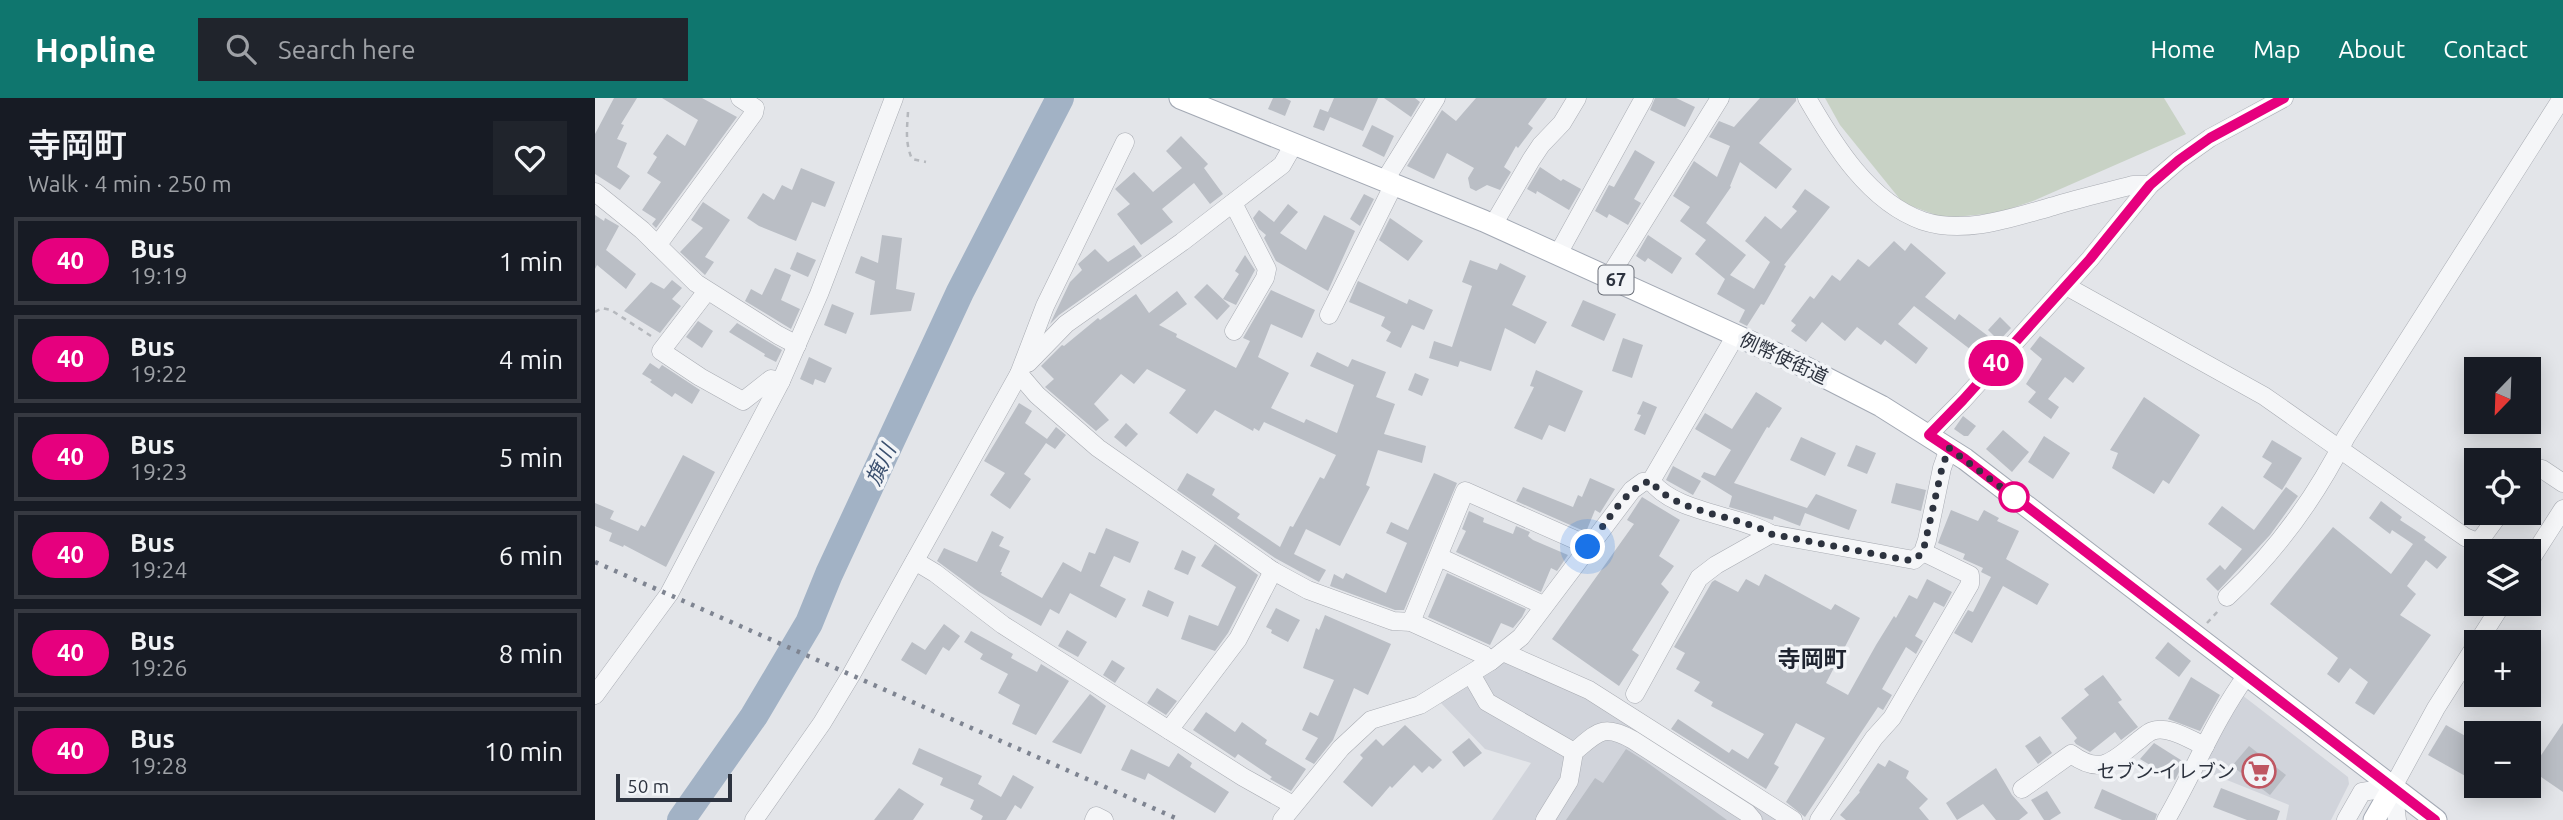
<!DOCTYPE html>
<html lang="en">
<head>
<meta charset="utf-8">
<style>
	:root { --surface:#171b24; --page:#20242c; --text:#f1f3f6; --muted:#9ea1a6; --line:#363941; --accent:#0f766e }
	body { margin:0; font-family:Ubuntu,"Noto Sans JP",sans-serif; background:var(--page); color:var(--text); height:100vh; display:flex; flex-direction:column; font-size:26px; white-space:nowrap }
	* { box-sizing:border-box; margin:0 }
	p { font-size:23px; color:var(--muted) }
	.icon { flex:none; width:38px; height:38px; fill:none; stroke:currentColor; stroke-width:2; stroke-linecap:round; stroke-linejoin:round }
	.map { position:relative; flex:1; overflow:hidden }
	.panel { display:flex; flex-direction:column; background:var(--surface); width:595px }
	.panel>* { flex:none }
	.badge { padding:0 14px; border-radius:23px; font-size:24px; line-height:46px }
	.needle { width:46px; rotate:203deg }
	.tools { position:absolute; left:1869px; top:259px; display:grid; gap:14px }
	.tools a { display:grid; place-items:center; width:77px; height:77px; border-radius:0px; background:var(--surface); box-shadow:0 4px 18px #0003; font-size:35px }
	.scale { position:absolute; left:21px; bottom:18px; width:116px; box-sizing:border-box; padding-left:7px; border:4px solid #2d333f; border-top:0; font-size:19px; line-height:24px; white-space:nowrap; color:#2d333f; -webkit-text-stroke:5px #f2f4f7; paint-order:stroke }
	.you { position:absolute; width:35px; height:35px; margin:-18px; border:5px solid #fff; border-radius:50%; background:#1a73e8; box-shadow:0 0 0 10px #1a73e833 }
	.map>.badge { position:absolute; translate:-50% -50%; box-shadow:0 0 0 4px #fff }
	.round { display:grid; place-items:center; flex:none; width:74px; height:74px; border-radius:0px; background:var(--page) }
	.headline { display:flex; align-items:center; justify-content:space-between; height:119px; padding:0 28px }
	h1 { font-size:33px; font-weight:600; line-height:52px }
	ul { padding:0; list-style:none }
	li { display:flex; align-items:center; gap:21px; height:88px; margin:0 14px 10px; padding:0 14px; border:4px solid var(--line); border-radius:0px }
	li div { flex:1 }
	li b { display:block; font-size:26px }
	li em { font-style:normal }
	li .badge { min-width:77px; font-weight:700; text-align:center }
	header { display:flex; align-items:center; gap:42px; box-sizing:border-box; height:98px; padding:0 35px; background:var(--accent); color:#fff }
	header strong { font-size:33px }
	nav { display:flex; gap:38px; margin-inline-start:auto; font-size:24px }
	.search { width:490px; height:63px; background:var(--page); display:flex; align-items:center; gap:18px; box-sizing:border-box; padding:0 24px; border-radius:0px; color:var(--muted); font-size:26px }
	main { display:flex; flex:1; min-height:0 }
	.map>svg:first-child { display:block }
</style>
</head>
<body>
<header>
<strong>Hopline</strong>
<div class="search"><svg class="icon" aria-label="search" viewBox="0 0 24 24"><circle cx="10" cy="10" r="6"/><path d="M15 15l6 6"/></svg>Search here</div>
<nav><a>Home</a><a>Map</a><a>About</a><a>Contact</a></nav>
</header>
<main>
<section class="panel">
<div class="headline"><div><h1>寺岡町</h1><p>Walk · 4 min · 250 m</p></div><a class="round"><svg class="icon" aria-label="heart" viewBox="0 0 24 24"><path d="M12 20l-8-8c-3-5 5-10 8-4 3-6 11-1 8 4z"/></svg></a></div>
<ul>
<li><span class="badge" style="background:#e6007e;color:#fff">40</span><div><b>Bus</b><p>19:19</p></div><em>1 min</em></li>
<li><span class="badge" style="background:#e6007e;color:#fff">40</span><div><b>Bus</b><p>19:22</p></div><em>4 min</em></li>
<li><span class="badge" style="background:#e6007e;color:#fff">40</span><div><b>Bus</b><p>19:23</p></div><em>5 min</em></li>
<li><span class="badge" style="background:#e6007e;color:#fff">40</span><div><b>Bus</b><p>19:24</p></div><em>6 min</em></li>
<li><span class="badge" style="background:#e6007e;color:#fff">40</span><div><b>Bus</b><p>19:26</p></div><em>8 min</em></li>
<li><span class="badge" style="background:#e6007e;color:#fff">40</span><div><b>Bus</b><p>19:28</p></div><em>10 min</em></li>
</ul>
</section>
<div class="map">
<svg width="1968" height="722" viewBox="0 0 1968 722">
	<rect width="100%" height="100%" fill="#e3e5e9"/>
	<!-- built -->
	<g fill="#d1d4db">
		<polygon points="909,561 991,596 1186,722 897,722 936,665 890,651 845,604"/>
		<polygon points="1647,597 1753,679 1754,686 1736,722 1691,722 1694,707 1607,672 1612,657"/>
	</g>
	<!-- green -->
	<polygon fill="#c8d2c5" points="1230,0 1569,0 1591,36 1438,103 1402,115 1349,120 1308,105 1245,27"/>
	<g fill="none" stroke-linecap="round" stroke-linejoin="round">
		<!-- river -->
		<polyline stroke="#a2b2c5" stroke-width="28" points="86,722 159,618 214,525 234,476 365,194 465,0"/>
	</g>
	<!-- building -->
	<g fill="#babec5">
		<polygon points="19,0 42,0 26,26 29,27 22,41 32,45 22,69 35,78 25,92 0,76 0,36"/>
		<polygon points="67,0 107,0 142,19 61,130 57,126 61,121 47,112 66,84 52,75 62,59 58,56 72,36 90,48 103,22"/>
		<polygon points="678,0 690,0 696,3 690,18 673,11"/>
		<polygon points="739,0 783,0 768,33 735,19 729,33 718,29 725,11 733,14"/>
		<polygon points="789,0 820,0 825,4 816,19"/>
		<polygon points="881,0 952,0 933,26 938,30 923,50 921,48 909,69 916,74 905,92 892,87 881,93 875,90 873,80 879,70 852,55 839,81 812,68 847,12 861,23"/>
		<polygon points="1060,0 1081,0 1100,9 1090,29 1055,12"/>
		<polygon points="1165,0 1201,0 1201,3 1164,45 1197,71 1181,91 1145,64 1135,88 1136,89 1111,125 1151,157 1135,177 1159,191 1175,164 1150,143 1170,118 1186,131 1202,113 1197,109 1210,91 1235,109 1189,167 1191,168 1169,207 1166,206 1152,228 1144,224 1150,212 1122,196 1130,181 1100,156 1111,142 1085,123 1095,109 1078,98 1099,63 1122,79 1135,48 1114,39 1124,23 1139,29"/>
		<polygon points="777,27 799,38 789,59 767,48"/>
		<polygon points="586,38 613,66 609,70 628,96 615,106 599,85 567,111 578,124 546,147 522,116 535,106 520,91 539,74 558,94 587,70 571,53"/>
		<polygon points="1040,52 1060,64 1039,101 1046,105 1033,127 1014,116 1012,120 1000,113 1014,87 1019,89"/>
		<polygon points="945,69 966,83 968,81 986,91 974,112 942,93 941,96 932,91"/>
		<polygon points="206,70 240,84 230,109 217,104 201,143 164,128 152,120 168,95 179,102 187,87 197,92"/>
		<polygon points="769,96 779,101 765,128 755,121"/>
		<polygon points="108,104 135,122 110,159 119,164 110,177 85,154 108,130 96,122"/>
		<polygon points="693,106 703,114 685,135 711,152 729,117 760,133 733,193 681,163 669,140 671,137 664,131 658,120 664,112 679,124"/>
		<polygon points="0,117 9,123 10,120 24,128 11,152 41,176 31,191 2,167 0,171"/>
		<polygon points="795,120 828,143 813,163 784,142"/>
		<polygon points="287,137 307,140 301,191 320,195 316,213 275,217 280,183 260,175 266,158 283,165"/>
		<polygon points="1053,137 1087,160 1077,176 1053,160 1050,164 1041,158"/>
		<polygon points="1299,143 1310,153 1316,145 1351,175 1330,199 1360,222 1364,216 1393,238 1380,255 1319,208 1303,226 1333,250 1321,266 1290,242 1286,247 1262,229 1250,243 1227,224 1211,244 1196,233 1201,227 1196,223 1215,198 1219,201 1237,177 1245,183 1263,161 1274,169"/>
		<polygon points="539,147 547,158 464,217 455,226 475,184 487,172 483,166 500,151 513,164"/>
		<polygon points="202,154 221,162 213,179 195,171"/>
		<polygon points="650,157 660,172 641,207 628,201 644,176 640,173"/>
		<polygon points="875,162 902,172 905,165 931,178 917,207 952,224 940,246 910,230 896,273 865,263 863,269 834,260 839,243 857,249 877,188 867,184"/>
		<polygon points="180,170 196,177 186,202 205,211 196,231 150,203 156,191 167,197"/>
		<polygon points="77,182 87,190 77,201 86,208 65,235 29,213 56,184 69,191"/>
		<polygon points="763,183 812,206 814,201 838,212 829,232 817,227 806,250 791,243 796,234 786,228 790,219 754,204"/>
		<polygon points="612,186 635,208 622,222 599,199"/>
		<polygon points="676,192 720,212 707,240 676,226 663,259 694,275 676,310 709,325 711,321 742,335 759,287 715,268 722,254 753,269 757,261 791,274 781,299 800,306 789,336 831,348 827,365 783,352 771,387 775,389 745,448 711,431 699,456 731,472 724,484 680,460 582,392 592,375 620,391 617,397 645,416 642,420 685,449 695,428 698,429 725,379 729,381 741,357 669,324 664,333 659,330 658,333 620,312 602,336 574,315 591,292 552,271 539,286 526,276 499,306 514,322 501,333 450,289 459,281 446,268 467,247 469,248 503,220 505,222 541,196 554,215 582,193 592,206 564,227 582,236 581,239 641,270 655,243 648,240"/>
		<polygon points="988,202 1021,216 1009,243 976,228"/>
		<polygon points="237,206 259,215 251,236 229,227"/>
		<polygon points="1405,219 1416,230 1404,243 1393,232"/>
		<polygon points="103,223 118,233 107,250 91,239"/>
		<polygon points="142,225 187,252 181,264 169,258 170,256 134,234"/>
		<polygon points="1445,238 1490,270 1478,285 1470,279 1453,301 1464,309 1456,321 1433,304 1441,294 1431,286 1447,261 1435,251"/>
		<polygon points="1028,240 1048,247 1037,280 1017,273"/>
		<polygon points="214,259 237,270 230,285 220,281 218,287 205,281"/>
		<polygon points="55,265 64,271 67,267 105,292 97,306 80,295 77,299 55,284 57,282 47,276"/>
		<polygon points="941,272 988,293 970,334 954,327 947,342 919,330 939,289 935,288"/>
		<polygon points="820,275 834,281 827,298 813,292"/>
		<polygon points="1161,294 1187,310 1174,330 1172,329 1139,385 1212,410 1221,396 1262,412 1254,432 1210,415 1205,428 1179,418 1178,422 1134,409 1137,398 1106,379 1109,374 1120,378 1136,352 1100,331 1110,315 1137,331"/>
		<polygon points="1549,299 1605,337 1574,386 1568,382 1559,396 1517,370 1523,355 1515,352"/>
		<polygon points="1048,303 1062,309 1050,337 1039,332 1046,317 1042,316"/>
		<polygon points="424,305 437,313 430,325 452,341 461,329 471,337 460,351 451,345 429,376 436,381 415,411 395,397 410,375 389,363"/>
		<polygon points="1368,318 1381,328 1373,338 1369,338 1359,331"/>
		<polygon points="531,325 543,336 531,349 519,339"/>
		<polygon points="1408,332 1434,354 1417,374 1391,351"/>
		<polygon points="1449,338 1475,355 1458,381 1433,364"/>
		<polygon points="1206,339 1241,355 1230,378 1195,362"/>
		<polygon points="1677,342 1707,360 1687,392 1668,379 1677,365 1667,359"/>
		<polygon points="1261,347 1281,355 1272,376 1252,368"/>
		<polygon points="88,357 120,374 71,469 29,447 28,449 14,443 17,435 0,428 0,405 19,413 15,421 43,433 46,427 50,429"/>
		<polygon points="1078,368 1106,383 1098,397 1071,382"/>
		<polygon points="839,375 862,385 809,512 800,512 735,488 739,476 748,481 751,475 791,495 812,445 791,435 796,424 813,432"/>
		<polygon points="995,380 1020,391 1005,415 1000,412 991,434 921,403 928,389 978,409 983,397 987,399"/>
		<polygon points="1301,385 1331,392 1326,413 1296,405"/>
		<polygon points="1691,389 1703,398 1675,437 1623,493 1611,481 1625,467 1630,472 1647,451 1613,426 1627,408 1659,432"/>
		<polygon points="1047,399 1085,422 1064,458 1079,468 1066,486 1074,494 1037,552 1044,557 1024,588 957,541 1039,426 1032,422"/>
		<polygon points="1786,403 1807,419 1805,422 1831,439 1829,442 1852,459 1842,471 1831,462 1812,488 1821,496 1805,517 1836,537 1779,617 1760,605 1773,584 1755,570 1744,585 1732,576 1743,560 1675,506 1738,429 1796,476 1818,446 1797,432 1795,436 1774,420"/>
		<polygon points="1356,412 1383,423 1389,412 1404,420 1402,423 1424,433 1411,461 1454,486 1442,507 1408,488 1377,545 1359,535 1373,512 1378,514 1396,479 1386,474 1388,470 1368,461 1370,456 1343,445"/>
		<polygon points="874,413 889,420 888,424 918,436 921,428 935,434 933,438 938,442 973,457 962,473 956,470 946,494 861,454 871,433 867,431"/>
		<polygon points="511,430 544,444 535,465 519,458 505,488 531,501 521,520 475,495 464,516 455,511 446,528 384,494 342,463 349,450 382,464 397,433 409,439 404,448 415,453 405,474 407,474 406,477 447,500 468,464 486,474 494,454 500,456"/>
		<polygon points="620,446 663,477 633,535 620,553 586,541 594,517 623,528 641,489 606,468"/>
		<polygon points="587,452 601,459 593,477 579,471"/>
		<polygon points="852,475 931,511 927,519 918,530 906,525 895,547 833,519"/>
		<polygon points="1170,476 1236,512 1240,506 1265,520 1231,585 1253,597 1281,547 1299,518 1301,520 1314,497 1322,501 1332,481 1357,494 1349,509 1339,504 1320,538 1328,543 1321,556 1311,549 1287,591 1297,597 1288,612 1283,609 1210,719 1191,704 1230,640 1201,625 1179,666 1184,669 1171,691 1076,631 1083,621 1134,655 1137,651 1153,661 1169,636 1116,608 1118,604 1099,593 1105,584 1081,571 1090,555 1079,549 1117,484 1120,482 1143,494 1151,481 1164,488"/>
		<polygon points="553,492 579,504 573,519 547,508"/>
		<polygon points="681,510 705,522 693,544 676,535 677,532 671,529"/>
		<polygon points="730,517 796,546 773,597 759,590 738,642 719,666 710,661 723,640 707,632 715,614 723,618 739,582 708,570 721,530 724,532"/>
		<polygon points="349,526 365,538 354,553 348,549 331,577 306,562 317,544 330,552"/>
		<polygon points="472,532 492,544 483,559 463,548"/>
		<polygon points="376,533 418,556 416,560 442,574 446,566 474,583 441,637 417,626 425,607 403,595 413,576 385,561 388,556 369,544"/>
		<polygon points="1573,544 1596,563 1584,579 1560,560"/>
		<polygon points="517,562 530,570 520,585 508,577"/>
		<polygon points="1508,577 1527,602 1523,604 1543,629 1526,642 1520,634 1495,654 1481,646 1479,643 1482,640 1466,620 1494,597 1489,591"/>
		<polygon points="1596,579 1625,597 1605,633 1573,621"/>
		<polygon points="562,590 582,603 571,617 552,605"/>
		<polygon points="495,596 511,608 486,656 457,644"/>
		<polygon points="611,614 640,634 647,624 672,642 670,646 711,671 696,693 675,681 677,679 643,656 640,660 598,632"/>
		<polygon points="1968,625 1968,694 1936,672"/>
		<polygon points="810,627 847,662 838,671 834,668 827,675 819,667 797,690 795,688 777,709 748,684 768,660 765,657 781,641 788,648"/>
		<polygon points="1851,627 1881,644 1881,684 1833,657"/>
		<polygon points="1445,638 1457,655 1443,666 1430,648"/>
		<polygon points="874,640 887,655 869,669 857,654"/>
		<polygon points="1559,645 1589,664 1580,682 1545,661"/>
		<polygon points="1654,648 1691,677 1675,697 1637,668"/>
		<polygon points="324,650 387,678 383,686 406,699 418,677 439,689 426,711 420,707 411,722 386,722 388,718 375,711 379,702 345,687 348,680 317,666"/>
		<polygon points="536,651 574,669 583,655 597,665 595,669 634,694 620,715 553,675 550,682 526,672"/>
		<polygon points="1031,651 1050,663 1132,722 971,722 1000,680 1008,685"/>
		<polygon points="1294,662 1314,673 1311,680 1333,701 1324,710 1334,722 1251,722 1245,717 1265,694 1264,693 1283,665 1290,669"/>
		<polygon points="1401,670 1417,697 1433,715 1424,722 1401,722 1388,706 1362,722 1351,705"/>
		<polygon points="304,690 329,706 318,722 279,722"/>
		<polygon points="1626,690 1685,713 1682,722 1652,722 1618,709"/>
		<polygon points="1507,691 1562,716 1560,722 1527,722 1499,710"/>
		<polygon points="1452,693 1466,715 1455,722 1449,722 1436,702"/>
	</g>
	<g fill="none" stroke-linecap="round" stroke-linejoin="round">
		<defs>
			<g id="minor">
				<path d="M1212 0C1239 47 1274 104 1328 123 1371 137 1419 119 1459 108 1485 100 1512 94 1538 87H1555"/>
				<polyline points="790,82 841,0"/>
				<polyline points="0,94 47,132 101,185 183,237 202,247"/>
				<polyline points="638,105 672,171 670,180 639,233"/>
				<polyline points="898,127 936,62 946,47 967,25 982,0"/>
				<polyline points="61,146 67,141 159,15 160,10 145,0"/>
				<polyline points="963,156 1049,0"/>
				<polyline points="1014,179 1125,0"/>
				<polyline points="1471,188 1669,298 1870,439 1879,443 1886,441 1905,415"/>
				<polyline points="112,193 66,253 105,279 148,303 176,281 186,283"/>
				<polyline points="734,217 799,86"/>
				<polyline points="433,265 471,226 587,144 687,67 699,46"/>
				<polyline points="424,276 442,297 503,350 678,473 713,492 798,523 816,524 889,557 896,563"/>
				<polyline points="1333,337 1368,302 1495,161 1555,87 1584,62 1615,40 1689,0"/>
				<polyline points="1934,375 1942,370 1947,371 1968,385"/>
				<path d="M1056 383C1080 415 1141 416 1176 436L1319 462 1328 454 1332 442 1347 370 1354 350"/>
				<polyline points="844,459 948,507"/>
				<polyline points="320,463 340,475 408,527 648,679 698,707"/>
				<polyline points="1934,464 1968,411"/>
				<path d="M1632 499C1682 453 1720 400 1751 339L1967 0"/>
				<polyline points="816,524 870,393 983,443 993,449"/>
				<polyline points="1883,544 1907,506"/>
				<polyline points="908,554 994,592 1198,722"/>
				<polyline points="876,576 892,604 979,654"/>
				<polyline points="1040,596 1104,480 1121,467 1176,436"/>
				<polyline points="0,597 74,496 186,283 224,196 299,0"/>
				<polyline points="574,632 643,541 678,473"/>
				<polyline points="1798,689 1841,610 1881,547"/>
				<polyline points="1798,689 1802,722"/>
				<path d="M1427 691 1476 656C1506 678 1518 663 1543 643 1547 640 1552 635 1557 633 1573 627 1595 642 1610 648"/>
				<polyline points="159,722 227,625 256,577 424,276 450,208 530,44"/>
				<polyline points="499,722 501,718 509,722"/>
				<polyline points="687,722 746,650 776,622 825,607 896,563 926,539 1037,392 1048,384 1056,383 1141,237"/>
				<path d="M950 722 974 683 979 654C1003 634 1008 625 1038 642L1152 715 1158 722"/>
				<polyline points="1224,722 1279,640 1297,620 1375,486 1375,477 1328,454"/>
				<path d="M1571 722C1599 674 1619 622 1652 577"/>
				<polyline points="1751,722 1767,694 1798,689"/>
			</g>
			<g id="major">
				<polyline points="585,0 889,123 1202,265 1286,308 1370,361 1841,722"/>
				<polyline points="1779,722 1798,689"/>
			</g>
		</defs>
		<!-- minor casing -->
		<use href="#minor" stroke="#a9acb3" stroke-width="19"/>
		<!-- major casing -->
		<use href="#major" stroke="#a3a9b4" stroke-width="23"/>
		<!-- path -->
		<g stroke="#b5b8bd" stroke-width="2.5" stroke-dasharray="5 5" stroke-linecap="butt">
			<path d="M313 14C312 31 310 45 317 61L331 64"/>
			<polyline points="0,214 7,210 16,212 56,238"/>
			<polyline points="1612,525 1624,512"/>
		</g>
		<!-- minor -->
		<use href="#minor" stroke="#f5f6f8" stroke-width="18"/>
		<!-- major -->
		<use href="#major" stroke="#fff" stroke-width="21"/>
		<!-- rail -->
		<polyline stroke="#7e8491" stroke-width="4.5" stroke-dasharray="3.5 7" stroke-linecap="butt" points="0,464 585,722"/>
	</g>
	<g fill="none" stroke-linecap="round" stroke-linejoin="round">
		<defs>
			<polyline id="line" points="1689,0 1615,40 1584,62 1555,87 1495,161 1368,302 1334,337 1370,361 1840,722"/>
		</defs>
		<!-- line casing -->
		<use href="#line" stroke="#fff" stroke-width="16"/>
		<!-- line -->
		<use href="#line" stroke="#e6007e" stroke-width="10"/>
		<!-- walk -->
		<path stroke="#2d333f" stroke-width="7" stroke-dasharray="0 12.6" d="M993 449C1008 430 1032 387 1056 383 1080 416 1141 416 1176 436L1311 462H1319L1328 454 1347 370 1354 350 1419 399"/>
	</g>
	<!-- icons -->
	<defs>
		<symbol id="supermarket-ring" viewBox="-11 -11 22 22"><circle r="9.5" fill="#f2f4f7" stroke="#bf5762" stroke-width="1.5"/><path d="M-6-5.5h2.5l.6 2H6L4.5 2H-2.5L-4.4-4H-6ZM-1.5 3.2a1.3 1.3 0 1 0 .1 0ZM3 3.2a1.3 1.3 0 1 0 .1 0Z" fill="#bf5762"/></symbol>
	</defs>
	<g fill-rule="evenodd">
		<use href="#supermarket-ring" x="1645" y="654" width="38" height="38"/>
	</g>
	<!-- markers -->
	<circle fill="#fff" stroke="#e6007e" stroke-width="3.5" cx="1419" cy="399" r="14"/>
	<g text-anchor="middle" stroke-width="7" stroke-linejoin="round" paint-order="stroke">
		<!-- shield labels -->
		<rect fill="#f2f4f7" stroke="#686d76" stroke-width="2" x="1003.5" y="167.5" width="35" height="29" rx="5"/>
		<g font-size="18" font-weight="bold" fill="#2d333f">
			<text x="1021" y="188">67</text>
		</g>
		<!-- street labels -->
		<g font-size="19" fill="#2d333f" stroke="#f2f4f7">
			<text transform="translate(1189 260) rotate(25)" y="7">例幣使街道</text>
		</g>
		<!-- poi labels -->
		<g font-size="19" fill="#2d333f" stroke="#f2f4f7" text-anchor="end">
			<text x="1640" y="680">セブン-イレブン</text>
		</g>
		<!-- water labels -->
		<g font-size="21" font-style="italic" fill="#3b506f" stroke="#f2f4f7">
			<text transform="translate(286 367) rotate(-65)" y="7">旗川</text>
		</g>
		<!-- quarter labels -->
		<g font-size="23" font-weight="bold" fill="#1f2430" stroke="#f2f4f7">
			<text x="1217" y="569">寺岡町</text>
		</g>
	</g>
</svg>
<div class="tools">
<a><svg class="needle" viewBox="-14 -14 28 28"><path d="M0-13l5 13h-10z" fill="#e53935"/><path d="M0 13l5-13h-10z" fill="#9ea1a6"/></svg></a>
<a><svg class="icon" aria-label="locate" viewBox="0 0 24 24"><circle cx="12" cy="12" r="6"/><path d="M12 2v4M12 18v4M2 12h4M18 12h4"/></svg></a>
<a><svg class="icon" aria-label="layers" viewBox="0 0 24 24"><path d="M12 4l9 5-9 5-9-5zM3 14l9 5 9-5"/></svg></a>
<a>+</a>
<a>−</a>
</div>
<div class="scale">50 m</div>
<div class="you" style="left:993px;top:449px"></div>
<b class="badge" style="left:1401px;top:265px;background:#e6007e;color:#fff">40</b>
</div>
</main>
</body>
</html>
